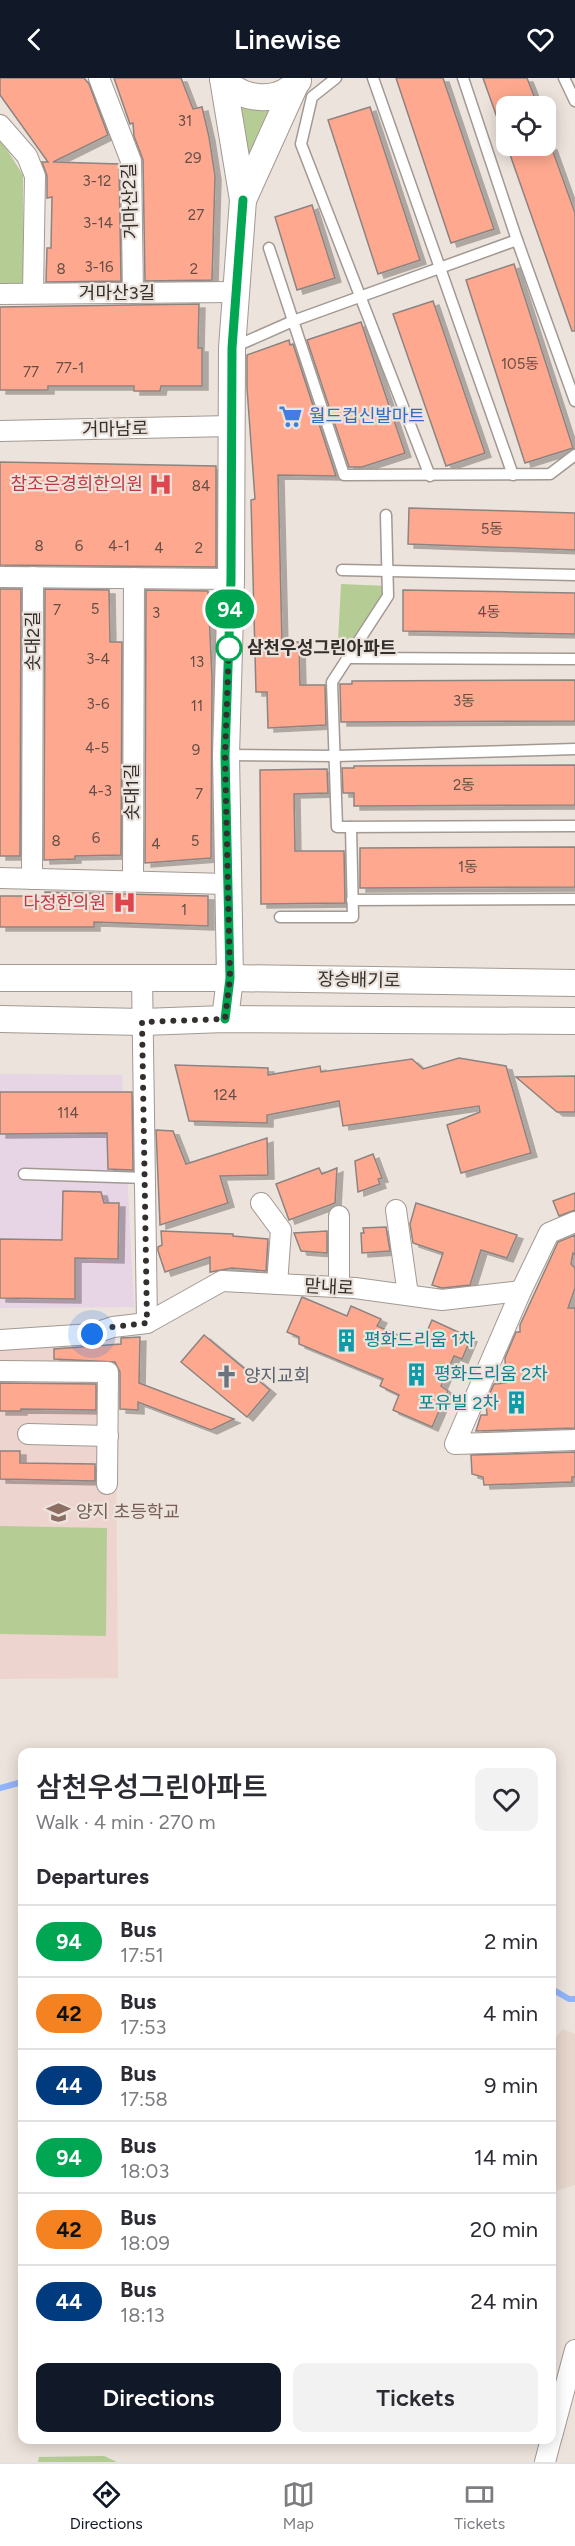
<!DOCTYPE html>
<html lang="en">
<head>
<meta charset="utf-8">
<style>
	:root { --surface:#fff; --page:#f2f2f3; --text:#2b2b33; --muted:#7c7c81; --line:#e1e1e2; --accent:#111827 }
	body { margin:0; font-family:Figtree,"Noto Sans KR",sans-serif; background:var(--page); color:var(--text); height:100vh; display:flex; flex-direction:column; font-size:22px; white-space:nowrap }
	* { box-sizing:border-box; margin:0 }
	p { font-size:20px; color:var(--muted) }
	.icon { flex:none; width:33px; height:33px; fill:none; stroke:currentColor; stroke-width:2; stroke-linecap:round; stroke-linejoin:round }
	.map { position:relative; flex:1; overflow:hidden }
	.drawer { position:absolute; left:18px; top:1670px; width:538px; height:696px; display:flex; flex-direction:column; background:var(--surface); border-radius:12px; box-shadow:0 3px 15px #0003 }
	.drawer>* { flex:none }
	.badge { padding:0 12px; border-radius:20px; font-size:21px; line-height:39px }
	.buttons { position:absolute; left:496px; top:18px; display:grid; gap:12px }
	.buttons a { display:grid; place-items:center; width:60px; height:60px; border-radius:12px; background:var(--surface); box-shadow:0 3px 15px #0003; font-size:30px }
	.you { position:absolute; width:30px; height:30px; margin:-15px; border:4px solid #fff; border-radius:50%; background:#1a73e8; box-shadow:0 0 0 9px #1a73e833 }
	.map>.badge { position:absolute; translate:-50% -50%; box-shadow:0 0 0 3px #fff }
	h2 { padding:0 18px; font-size:22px; line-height:54px }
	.round { display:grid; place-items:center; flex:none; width:63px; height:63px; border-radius:12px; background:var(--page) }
	.overview { display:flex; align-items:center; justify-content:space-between; height:102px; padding:0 18px }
	h1 { font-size:28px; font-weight:600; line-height:45px }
	.action { display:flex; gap:12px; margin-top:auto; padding:12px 18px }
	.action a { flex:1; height:69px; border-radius:12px; background:var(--accent); color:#fff; font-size:24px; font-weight:600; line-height:69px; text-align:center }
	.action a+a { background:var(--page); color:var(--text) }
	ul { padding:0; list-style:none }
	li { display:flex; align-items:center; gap:18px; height:72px; padding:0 18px; border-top:2px solid var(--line) }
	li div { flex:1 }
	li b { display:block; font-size:22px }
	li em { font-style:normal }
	li .badge { min-width:66px; font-weight:700; text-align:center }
	header { display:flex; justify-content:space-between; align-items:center; height:78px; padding:0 18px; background:var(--accent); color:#fff; font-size:27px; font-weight:600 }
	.dock { display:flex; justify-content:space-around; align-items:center; height:84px; border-top:2px solid var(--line); background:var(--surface); font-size:16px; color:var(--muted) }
	.dock a { display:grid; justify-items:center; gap:3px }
	.dock .selected { color:var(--accent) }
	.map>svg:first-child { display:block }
</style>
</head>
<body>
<header><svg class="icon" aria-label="back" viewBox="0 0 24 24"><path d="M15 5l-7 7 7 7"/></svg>Linewise<svg class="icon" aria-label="heart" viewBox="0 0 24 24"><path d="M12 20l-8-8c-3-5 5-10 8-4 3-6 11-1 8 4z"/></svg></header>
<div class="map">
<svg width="575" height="2384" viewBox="0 0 575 2384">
	<defs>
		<filter id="shadow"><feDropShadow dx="6" dy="4" stdDeviation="0" flood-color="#0004"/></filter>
	</defs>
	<rect width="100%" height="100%" fill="#ece3dc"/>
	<!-- commercial -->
	<polygon fill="#e7d4e4" points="0,996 122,997 134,1229 0,1230"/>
	<!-- built -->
	<polygon fill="#e6d6cb" points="563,1951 575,1956 575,2107 552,2114 552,1964"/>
	<!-- education -->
	<polygon fill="#eed4cf" points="115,1261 118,1600 0,1601 0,1268"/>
	<!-- green -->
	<g fill="#b5cd94">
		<polygon points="279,22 247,83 240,25"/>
		<polygon points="0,61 23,97 23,208 0,208"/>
		<polygon points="341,506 388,508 358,564 338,564"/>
		<polygon points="0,1448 107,1450 106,1558 0,1556"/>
		<polygon points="104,2378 117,2384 38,2384 39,2379"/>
	</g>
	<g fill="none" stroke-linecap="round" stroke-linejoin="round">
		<!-- stream -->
		<g stroke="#91b4fa" stroke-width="6">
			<polyline points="0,1710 22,1704"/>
			<polyline points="552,1911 569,1921 575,1921"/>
		</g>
	</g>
	<!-- building -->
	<g fill="#fea98f" stroke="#8d8380" stroke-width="1.5" filter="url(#shadow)">
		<polygon points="0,0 84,0 89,6 108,57 53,84 119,86 121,203 46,204 47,170 51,170 52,119 47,120 47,98 42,84 48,84 0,17"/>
		<polygon points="114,0 181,0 193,31 202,29 209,59 215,98 212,202 145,203 143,82 134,58 133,45 130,46"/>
		<polygon points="396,0 443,0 494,151 451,165"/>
		<polygon points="483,0 527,0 538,28 507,28 507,61 505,62"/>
		<polygon points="370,29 420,182 378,196 328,42"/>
		<polygon points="507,68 551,68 575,135 575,253 572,253"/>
		<polygon points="312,127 335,200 297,212 275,139"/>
		<polygon points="514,186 573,370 525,385 466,202"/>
		<polygon points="433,223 485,375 446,388 393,236"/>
		<polygon points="199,226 198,270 202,270 202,308 161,308 160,313 134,313 134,308 48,308 48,312 0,312 0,229"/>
		<polygon points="361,244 405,375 362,389 349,389 307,262"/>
		<polygon points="289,262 290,267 293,266 336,398 278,397 282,564 299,564 300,607 325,607 326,647 268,650 267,614 256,614 251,422 255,421 247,310 247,277"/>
		<polygon points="0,384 216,388 216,489 0,487"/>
		<polygon points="409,430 575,435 575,472 408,466"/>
		<polygon points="0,511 21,511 20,778 0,778"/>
		<polygon points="45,511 109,512 110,564 122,564 121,777 75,778 75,781 44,782"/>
		<polygon points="146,512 208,513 212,600 211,780 145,785"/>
		<polygon points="403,512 575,515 575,556 403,553"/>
		<polygon points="575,602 575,643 341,644 340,606 352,606 352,603"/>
		<polygon points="575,687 575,727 354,728 354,715 343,715 342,690 354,690 354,688"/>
		<polygon points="327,691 328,715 294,716 295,773 344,773 345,825 261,826 260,692"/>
		<polygon points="575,769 575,809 360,810 360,770"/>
		<polygon points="45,814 208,818 208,848 94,844 94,849 0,849 0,818 45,818"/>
		<polygon points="459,980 506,988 531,1075 461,1095 447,1047 480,1034 479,1028 343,1048 339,1023 267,1037 267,1045 189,1043 175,987 268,990 268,997 320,988 321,994 412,981 423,991"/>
		<polygon points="575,998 575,1034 557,1034 516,999"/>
		<polygon points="0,1014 132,1014 133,1092 108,1091 107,1055 0,1056"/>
		<polygon points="156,1052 173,1053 186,1086 267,1060 268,1097 220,1098 228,1125 160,1147"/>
		<polygon points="373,1076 382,1100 378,1101 380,1106 358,1114 355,1083"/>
		<polygon points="319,1090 322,1096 337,1090 335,1125 289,1142 276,1106"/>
		<polygon points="63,1113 101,1114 104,1125 119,1125 118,1181 75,1180 75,1221 0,1220 0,1161 62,1162"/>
		<polygon points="575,1115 575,1132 559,1138 553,1123"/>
		<polygon points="416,1125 517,1157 507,1180 481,1172 470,1207 442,1210 432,1207 443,1175 413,1165 410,1146"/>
		<polygon points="386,1149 390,1173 362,1175 361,1155 364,1155 363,1150"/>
		<polygon points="161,1153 233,1156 233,1158 268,1161 266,1193 232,1190 210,1194 210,1179 165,1194 158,1173 158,1169 162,1167"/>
		<polygon points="327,1153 327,1175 301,1173 294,1155"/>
		<polygon points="575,1157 575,1177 573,1175 571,1186 575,1190 575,1210 568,1230 575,1230 575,1350 476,1353 481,1337 487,1337 486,1324 494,1306 506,1305 505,1280 516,1254 520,1254 520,1247 558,1164"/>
		<polygon points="302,1219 347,1238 351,1228 381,1241 377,1248 421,1267 432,1242 471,1260 462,1281 454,1278 441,1308 448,1313 432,1349 393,1332 399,1317 380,1308 383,1301 299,1266 299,1259 287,1254"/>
		<polygon points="204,1257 270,1312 247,1339 181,1284"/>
		<polygon points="140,1259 139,1305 234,1341 211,1352 138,1324 138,1332 120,1331 120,1294 115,1284 54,1281 54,1271 121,1266 121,1260"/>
		<polygon points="0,1305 96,1306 96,1332 21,1331 21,1333 0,1333"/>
		<polygon points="0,1373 20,1373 20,1385 95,1386 95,1403 0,1401"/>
		<polygon points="575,1374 575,1399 572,1399 572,1404 484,1407 483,1399 472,1396 471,1377"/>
	</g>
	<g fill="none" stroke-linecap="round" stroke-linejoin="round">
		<defs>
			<g id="service">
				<polyline points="336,0 312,19 301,66 430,398"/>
				<polyline points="373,0 513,397"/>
				<polyline points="463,0 517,162 575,323"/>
				<polyline points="564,0 575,23"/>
				<polyline points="269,170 344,397 550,396 575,377"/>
				<polyline points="234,269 293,243 517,162"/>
				<polyline points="386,437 388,518 332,604 337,749 575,748"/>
				<polyline points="342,492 575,497"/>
				<polyline points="347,580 575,581"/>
				<polyline points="226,677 336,678 575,671"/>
				<polyline points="352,822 575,821"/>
				<polyline points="280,839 353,839 351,749"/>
				<polyline points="24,1096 146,1100"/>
			</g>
			<g id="minor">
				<polyline points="99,0 131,83 133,215"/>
				<polyline points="0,47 27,78 35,98 33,215"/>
				<polyline points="0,216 235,214"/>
				<polyline points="0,353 231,348"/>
				<polyline points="0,499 231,501"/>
				<polyline points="0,800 227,806"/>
				<polyline points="32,801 33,499"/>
				<polyline points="133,802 134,500"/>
				<polyline points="142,899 147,1245"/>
				<polyline points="261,1125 281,1152 277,1206"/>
				<polyline points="396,1132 408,1217"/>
				<polyline points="575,1144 549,1155 521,1213 455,1366 575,1362"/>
				<polyline points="339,1209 339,1138"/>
				<polyline points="0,1262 92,1256 113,1249 147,1245 222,1203 355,1210 442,1222 521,1213"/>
				<polyline points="0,1293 108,1294 107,1406"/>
				<polyline points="28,1356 108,1358"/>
				<polyline points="552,2358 575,2272"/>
				<polyline points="545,2384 551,2361"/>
			</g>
			<g id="tertiary">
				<path d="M223 0C240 23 279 27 298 3"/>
				<polyline points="223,1 243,122 232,270 231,501 226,677 230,900 225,941"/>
				<polyline points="243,122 295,7"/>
				<polyline points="0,900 230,900 575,905"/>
				<polyline points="0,941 143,944 225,941 575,943"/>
			</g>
		</defs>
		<!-- service casing -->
		<use href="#service" stroke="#a29993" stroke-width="13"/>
		<!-- minor casing -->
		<use href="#minor" stroke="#a29993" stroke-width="22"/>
		<!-- tertiary casing -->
		<use href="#tertiary" stroke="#a29993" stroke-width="28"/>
		<!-- service -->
		<use href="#service" stroke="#fff" stroke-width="10"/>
		<!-- minor -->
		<use href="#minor" stroke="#fff" stroke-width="20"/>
		<!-- tertiary -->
		<use href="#tertiary" stroke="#fff" stroke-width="26"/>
	</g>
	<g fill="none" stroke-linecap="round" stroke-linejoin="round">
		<defs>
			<polyline id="line" points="225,941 230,900 225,677 231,501 232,270 243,122"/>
		</defs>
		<!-- line casing -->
		<use href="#line" stroke="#fff" stroke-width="14"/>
		<!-- line -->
		<use href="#line" stroke="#00a651" stroke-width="9"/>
		<!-- walk -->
		<polyline stroke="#332f2d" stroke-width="6" stroke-dasharray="0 10.8" points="92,1256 112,1249 147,1245 142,944 225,941 230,900 225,677 229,567 229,570"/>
	</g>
	<!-- icons -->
	<defs>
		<symbol id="supermarket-bare" viewBox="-9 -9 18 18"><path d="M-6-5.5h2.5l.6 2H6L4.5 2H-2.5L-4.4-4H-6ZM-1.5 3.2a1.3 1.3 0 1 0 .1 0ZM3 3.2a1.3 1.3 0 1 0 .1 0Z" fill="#3f7fe0" stroke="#ece3dc" stroke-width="2.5" paint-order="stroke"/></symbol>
		<symbol id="hospital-bare" viewBox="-9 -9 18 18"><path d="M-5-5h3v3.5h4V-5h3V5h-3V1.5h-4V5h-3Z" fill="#e0444e" stroke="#ece3dc" stroke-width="2.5" paint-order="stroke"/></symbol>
		<symbol id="building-bare" viewBox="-9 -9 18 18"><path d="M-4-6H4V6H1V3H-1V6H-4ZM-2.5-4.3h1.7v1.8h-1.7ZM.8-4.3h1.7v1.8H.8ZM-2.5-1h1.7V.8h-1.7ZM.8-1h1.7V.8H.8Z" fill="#0f9aa8" stroke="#ece3dc" stroke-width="2.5" paint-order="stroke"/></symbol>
		<symbol id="church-bare" viewBox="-9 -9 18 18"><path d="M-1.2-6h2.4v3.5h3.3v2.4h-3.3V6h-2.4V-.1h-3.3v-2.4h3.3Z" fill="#6b7280" stroke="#ece3dc" stroke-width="2.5" paint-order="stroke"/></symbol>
		<symbol id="school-bare" viewBox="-9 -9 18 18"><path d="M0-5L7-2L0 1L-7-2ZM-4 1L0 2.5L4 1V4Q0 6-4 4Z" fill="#8d6e63" stroke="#ece3dc" stroke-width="2.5" paint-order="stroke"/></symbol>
	</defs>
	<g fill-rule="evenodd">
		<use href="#supermarket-bare" x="274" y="322" width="33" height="33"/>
		<use href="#hospital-bare" x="144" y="390" width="33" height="33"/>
		<use href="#hospital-bare" x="108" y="808" width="33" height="33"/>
		<use href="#building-bare" x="330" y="1246" width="33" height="33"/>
		<use href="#building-bare" x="400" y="1280" width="33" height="33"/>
		<use href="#church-bare" x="210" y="1282" width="33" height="33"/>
		<use href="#building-bare" x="500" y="1308" width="33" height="33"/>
		<use href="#school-bare" x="42" y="1418" width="33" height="33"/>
	</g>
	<!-- markers -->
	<circle fill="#fff" stroke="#00a651" stroke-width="3" cx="229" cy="570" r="12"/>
	<g text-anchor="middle" stroke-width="4.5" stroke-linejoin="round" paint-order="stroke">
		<!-- number labels -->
		<g font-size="15" fill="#664e46">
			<text x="185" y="48">31</text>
			<text x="193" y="85">29</text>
			<text x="97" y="108">3-12</text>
			<text x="196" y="142">27</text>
			<text x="98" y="150">3-14</text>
			<text x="99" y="194">3-16</text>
			<text x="61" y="196">8</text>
			<text x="194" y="196">2</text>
			<text x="520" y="291">105동</text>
			<text x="70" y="295">77-1</text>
			<text x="31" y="299">77</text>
			<text x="201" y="413">84</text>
			<text x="492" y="456">5동</text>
			<text x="39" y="473">8</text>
			<text x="79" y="473">6</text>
			<text x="119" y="473">4-1</text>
			<text x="159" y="475">4</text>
			<text x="199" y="475">2</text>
			<text x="95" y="536">5</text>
			<text x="57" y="537">7</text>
			<text x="489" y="539">4동</text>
			<text x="156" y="540">3</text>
			<text x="98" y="586">3-4</text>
			<text x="197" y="589">13</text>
			<text x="464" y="628">3동</text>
			<text x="98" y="631">3-6</text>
			<text x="197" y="633">11</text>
			<text x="97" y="675">4-5</text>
			<text x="196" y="677">9</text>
			<text x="464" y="712">2동</text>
			<text x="100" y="718">4-3</text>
			<text x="199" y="721">7</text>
			<text x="96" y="765">6</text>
			<text x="56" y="768">8</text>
			<text x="195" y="768">5</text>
			<text x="156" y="771">4</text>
			<text x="468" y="794">1동</text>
			<text x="184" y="837">1</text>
			<text x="225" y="1022">124</text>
			<text x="68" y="1040">114</text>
		</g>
		<!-- street labels -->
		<g font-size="18" fill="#332f2d" stroke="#ece3dc">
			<text transform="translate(130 123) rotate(-92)" y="6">거마산2길</text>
			<text x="117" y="221">거마산3길</text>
			<text transform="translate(115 351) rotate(-1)" y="6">거마남로</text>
			<text transform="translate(33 563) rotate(-90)" y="6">솟대2길</text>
			<text transform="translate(132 714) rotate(-90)" y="6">솟대1길</text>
			<text transform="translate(359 902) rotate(1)" y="6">장승배기로</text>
			<text transform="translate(329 1209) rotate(3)" y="6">맏내로</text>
		</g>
		<!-- shop labels -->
		<g font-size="18" fill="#366cbe" stroke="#ece3dc" text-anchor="start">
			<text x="309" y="344">월드컵신발마트</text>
		</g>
		<!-- health labels -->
		<g font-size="18" fill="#be3a42" stroke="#ece3dc" text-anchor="end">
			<text x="143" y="412">참조은경희한의원</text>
			<text x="106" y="831">다정한의원</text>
		</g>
		<!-- stop labels -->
		<g font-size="18" font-weight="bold" fill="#332f2d" stroke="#ece3dc" text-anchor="start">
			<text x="247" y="576">삼천우성그린아파트</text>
		</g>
		<!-- culture labels -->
		<g font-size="18" fill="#0d838f" stroke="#ece3dc" text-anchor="start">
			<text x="364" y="1268">평화드리움 1차</text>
			<text x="434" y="1302">평화드리움 2차</text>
			<text x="499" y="1331" text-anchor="end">포유빌 2차</text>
		</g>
		<!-- worship labels -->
		<g font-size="18" fill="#5b616d" stroke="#ece3dc" text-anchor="start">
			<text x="244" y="1304">양지교회</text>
		</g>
		<!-- education labels -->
		<g font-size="18" fill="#785e54" stroke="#ece3dc" text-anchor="start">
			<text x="76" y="1440">양지 초등학교</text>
		</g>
	</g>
</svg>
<div class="buttons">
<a><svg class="icon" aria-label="locate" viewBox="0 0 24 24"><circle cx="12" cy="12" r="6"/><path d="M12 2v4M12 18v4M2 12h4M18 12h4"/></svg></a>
</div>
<div class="you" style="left:92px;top:1256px"></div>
<b class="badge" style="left:230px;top:531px;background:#00a651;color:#fff">94</b>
<section class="drawer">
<div class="overview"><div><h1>삼천우성그린아파트</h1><p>Walk · 4 min · 270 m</p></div><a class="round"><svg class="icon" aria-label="heart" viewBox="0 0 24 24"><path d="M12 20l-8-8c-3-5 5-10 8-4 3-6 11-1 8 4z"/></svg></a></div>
<h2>Departures</h2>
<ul>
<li><span class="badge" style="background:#00a651;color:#fff">94</span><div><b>Bus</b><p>17:51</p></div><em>2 min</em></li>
<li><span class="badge" style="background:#f58220;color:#111">42</span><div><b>Bus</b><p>17:53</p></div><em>4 min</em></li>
<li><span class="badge" style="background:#003b80;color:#fff">44</span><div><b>Bus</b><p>17:58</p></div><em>9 min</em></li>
<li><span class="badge" style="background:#00a651;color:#fff">94</span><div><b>Bus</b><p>18:03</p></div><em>14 min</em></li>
<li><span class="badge" style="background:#f58220;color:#111">42</span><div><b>Bus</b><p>18:09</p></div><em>20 min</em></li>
<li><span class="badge" style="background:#003b80;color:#fff">44</span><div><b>Bus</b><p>18:13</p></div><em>24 min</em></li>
</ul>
<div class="action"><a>Directions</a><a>Tickets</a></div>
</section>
</div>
<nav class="dock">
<a class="selected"><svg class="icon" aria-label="directions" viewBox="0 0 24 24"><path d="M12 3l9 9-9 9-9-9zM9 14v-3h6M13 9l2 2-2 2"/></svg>Directions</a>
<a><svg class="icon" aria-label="map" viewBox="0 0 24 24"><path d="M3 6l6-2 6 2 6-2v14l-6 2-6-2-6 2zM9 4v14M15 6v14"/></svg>Map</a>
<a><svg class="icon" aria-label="tickets" viewBox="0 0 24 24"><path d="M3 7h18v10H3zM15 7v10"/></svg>Tickets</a>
</nav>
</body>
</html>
